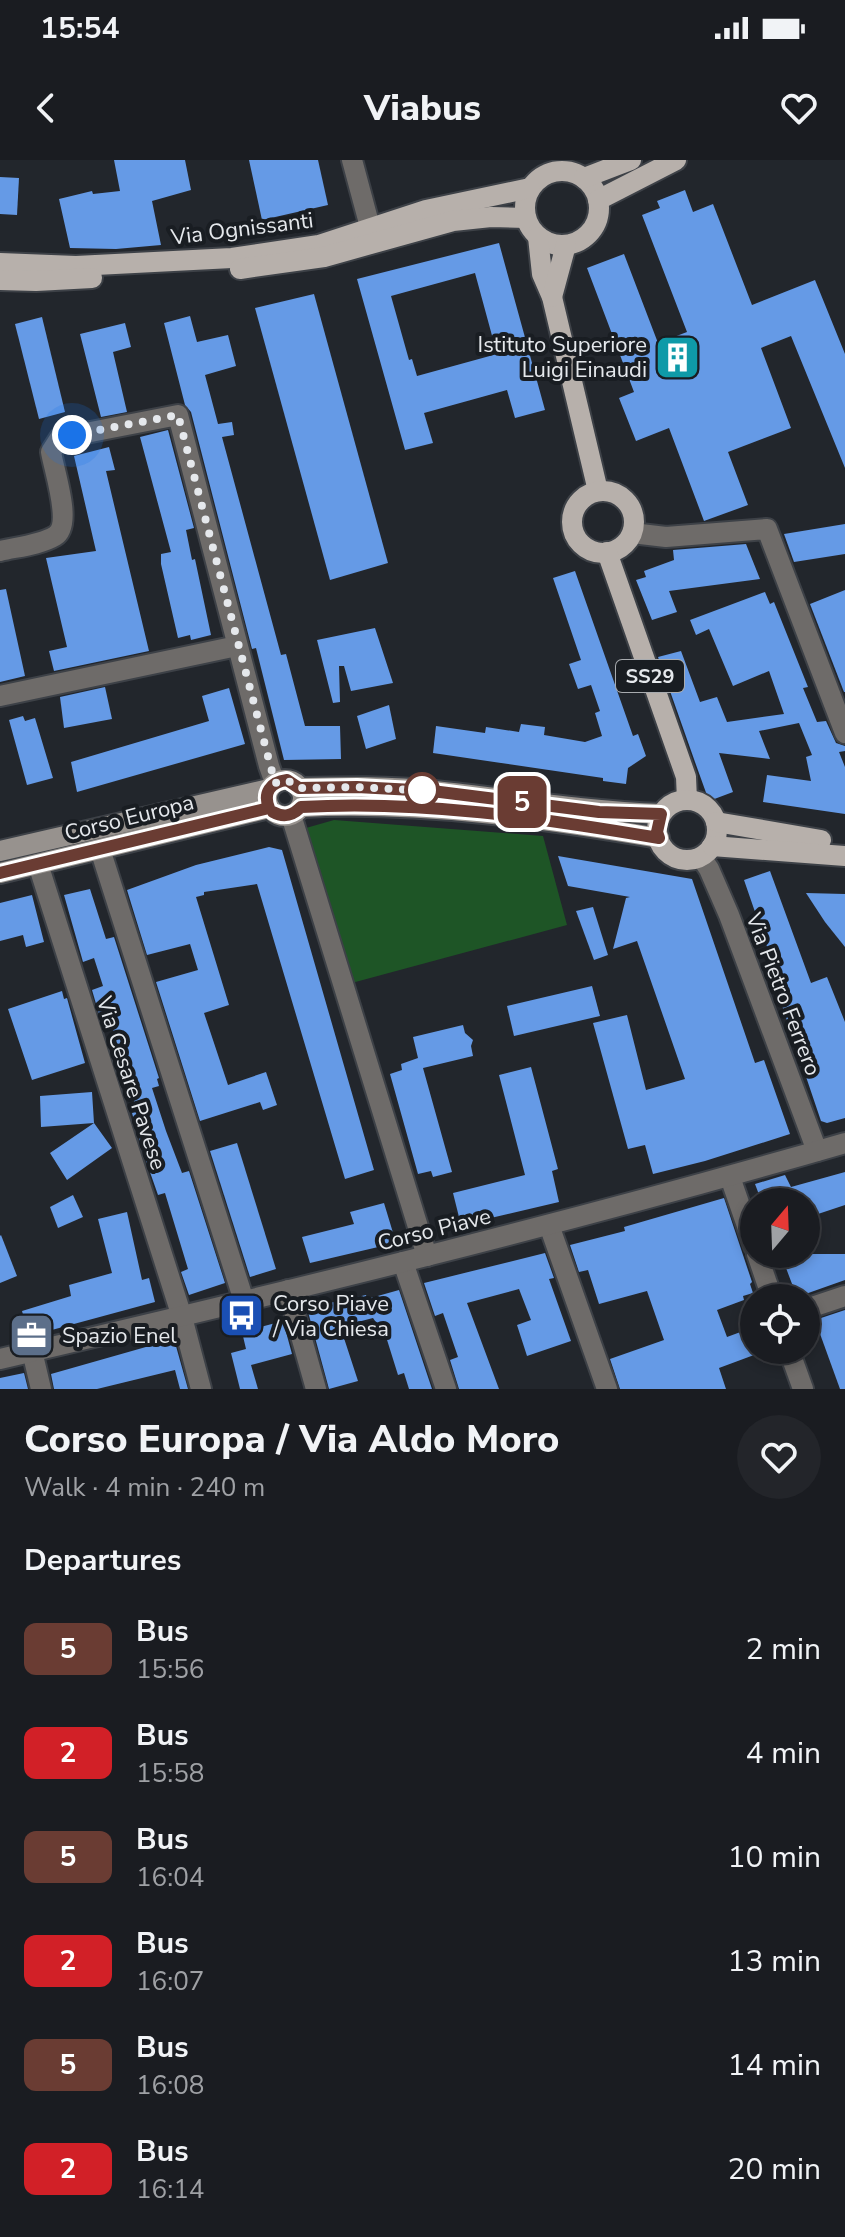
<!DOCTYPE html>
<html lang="en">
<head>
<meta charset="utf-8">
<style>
	:root { --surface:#1a1c21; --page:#23252a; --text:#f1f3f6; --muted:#9fa1a5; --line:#383a3f }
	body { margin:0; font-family:"Nunito Sans",sans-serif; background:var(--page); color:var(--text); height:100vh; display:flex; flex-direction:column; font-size:30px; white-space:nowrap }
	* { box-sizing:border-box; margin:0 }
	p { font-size:26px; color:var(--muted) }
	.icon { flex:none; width:44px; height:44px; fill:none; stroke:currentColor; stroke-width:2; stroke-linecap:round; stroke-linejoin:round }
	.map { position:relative; height:1229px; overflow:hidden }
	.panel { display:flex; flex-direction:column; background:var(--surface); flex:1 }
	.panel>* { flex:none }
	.badge { padding:0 16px; border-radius:12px; font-size:28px; line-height:52px }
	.needle { width:52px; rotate:19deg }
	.buttons { position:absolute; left:740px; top:1028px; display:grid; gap:16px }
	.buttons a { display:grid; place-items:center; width:80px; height:80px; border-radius:50%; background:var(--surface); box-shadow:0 4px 12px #0003,0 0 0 2px var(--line); font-size:40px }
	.you { position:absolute; width:40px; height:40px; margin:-20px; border:6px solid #fff; border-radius:50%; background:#1a73e8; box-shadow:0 0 0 12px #1a73e833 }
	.map>.badge { position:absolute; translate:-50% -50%; box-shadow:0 0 0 4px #fff }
	h2 { padding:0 24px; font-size:30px; line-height:72px }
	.round { display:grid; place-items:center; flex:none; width:84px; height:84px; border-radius:42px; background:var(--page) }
	.headline { display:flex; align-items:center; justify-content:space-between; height:136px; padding:0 24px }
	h1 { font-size:38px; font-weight:800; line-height:60px }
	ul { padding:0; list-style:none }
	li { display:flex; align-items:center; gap:24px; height:104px; padding:0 24px }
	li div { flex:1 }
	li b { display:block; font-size:30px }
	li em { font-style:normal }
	li .badge { min-width:88px; font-weight:700; text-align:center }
	.status { display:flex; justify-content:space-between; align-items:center; height:56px; padding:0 40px; background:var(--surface); direction:ltr }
	.status svg { height:22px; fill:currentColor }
	header { display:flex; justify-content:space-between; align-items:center; height:104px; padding:0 24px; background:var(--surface); font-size:36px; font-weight:800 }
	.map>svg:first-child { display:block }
</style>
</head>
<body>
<div class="status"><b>15:54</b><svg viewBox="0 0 49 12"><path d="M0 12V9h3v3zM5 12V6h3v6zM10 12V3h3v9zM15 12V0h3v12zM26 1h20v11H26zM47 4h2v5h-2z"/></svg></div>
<header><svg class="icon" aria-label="back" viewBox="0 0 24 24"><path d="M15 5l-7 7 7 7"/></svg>Viabus<svg class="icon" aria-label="heart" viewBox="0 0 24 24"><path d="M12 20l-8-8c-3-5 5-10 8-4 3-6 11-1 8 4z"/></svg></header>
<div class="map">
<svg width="845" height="1229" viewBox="0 0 845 1229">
	<rect width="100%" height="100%" fill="#22262c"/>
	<!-- green -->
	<polygon fill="#1e5526" points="334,660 543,676 567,765 348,824 306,668"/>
	<!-- building -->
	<g fill="#659ae6" fill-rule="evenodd">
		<polygon points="114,0 185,0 191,30 152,41 161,85 116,89 70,88 59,39 92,31 93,34 120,31"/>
		<polygon points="249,0 318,0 328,45 262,60"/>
		<polygon points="0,17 19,18 17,55 0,54"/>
		<polygon points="685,30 693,52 713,44 752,145 815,120 845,194 845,308 791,176 761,188 791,268 728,292 748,345 704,361 669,268 636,281 619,238 634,232 587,108 624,94 658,183 687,172 642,55 660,48 657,41"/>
		<path d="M499 83 545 250 515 258 507 230 424 253 433 283 405 290 357 119ZM475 113 497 194 417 216 412 199 409 200 391 136Z"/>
		<polygon points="314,134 388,403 330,420 255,148"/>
		<polygon points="190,156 197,182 228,175 236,206 205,215 218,264 232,262 234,275 222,277 281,495 286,494 305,566 340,566 341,599 284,600 256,488 252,489 191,252 185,245 164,163"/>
		<polygon points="42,157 65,252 39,259 15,164"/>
		<polygon points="125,163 131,187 113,192 127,252 101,257 80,174"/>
		<polygon points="168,270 194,368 186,370 192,400 195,399 211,475 191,480 190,475 178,478 161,404 161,394 171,392 140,277"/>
		<polygon points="109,287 115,310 106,311 149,491 54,511 49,491 67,487 46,398 96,391 74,296"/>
		<polygon points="845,364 845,394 794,402 784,374"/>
		<polygon points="746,384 760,419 669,431 677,452 652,460 636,420 646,417 644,411 674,400 673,390"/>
		<polygon points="575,411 633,576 638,574 646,596 628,608 626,624 603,621 603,618 433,593 436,566 485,573 486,567 519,572 521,564 545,567 544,575 585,582 602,576 595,553 600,551 591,525 578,529 569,504 581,500 553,418"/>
		<polygon points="6,429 25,516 0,522 0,430"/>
		<polygon points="845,430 845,532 844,532 810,444"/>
		<polygon points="765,432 770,444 774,442 808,527 803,528 817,562 826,561 836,583 845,586 845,591 839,592 845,607 845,654 763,642 767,615 811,621 806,597 812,595 799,563 759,571 770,599 719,593 733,632 709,641 695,602 658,497 681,491 700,542 717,537 727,562 784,554 769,511 733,526 709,469 696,475 690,460"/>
		<polygon points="375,468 393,523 351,531 344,506 339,506 340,542 333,543 317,480"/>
		<polygon points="105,527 112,559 64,568 60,537"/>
		<polygon points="229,528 245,584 77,632 71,602 209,561 202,536"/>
		<polygon points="389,545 396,579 366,589 357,556"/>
		<polygon points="23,556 25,561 35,558 53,618 27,625 9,560"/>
		<polygon points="269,687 282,690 374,1010 345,1019 257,724 204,732 204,735 196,737 229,845 204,853 228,925 266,912 277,945 263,950 260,942 200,961 156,822 198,810 190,784 147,795 127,730 196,705"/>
		<polygon points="558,696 692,719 755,903 764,900 790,974 705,1001 653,1014 645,985 628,989 593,863 627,855 646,930 685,919 637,781 613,789 626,738 630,737 568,726"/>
		<polygon points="770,711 811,823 827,817 845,862 845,958 827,963 821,961 778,834 783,833 744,720"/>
		<polygon points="90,729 106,779 114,777 159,918 157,919 159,926 152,928 166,971 182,1013 189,1011 225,1123 189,1135 181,1112 188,1109 165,1033 158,1035 144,995 132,953 137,952 108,852 99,854 92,830 103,826 94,798 83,802 64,735"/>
		<polygon points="806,733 845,734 845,787 825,762"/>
		<polygon points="32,735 44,782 26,787 23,775 0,781 0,743"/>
		<polygon points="593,747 608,795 594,800 576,751"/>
		<polygon points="592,826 600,856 514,876 507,846"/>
		<polygon points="62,831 64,839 67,838 85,903 32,920 8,849"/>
		<polygon points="463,865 465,873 473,880 471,886 473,896 423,908 452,1012 433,1017 431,1011 418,1014 390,914 402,910 401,904 418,898 413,877"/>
		<polygon points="531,907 558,1009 552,1011 559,1042 465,1064 464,1056 459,1057 453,1033 525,1015 499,915"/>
		<polygon points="92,932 94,963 112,988 67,1020 50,993 94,963 41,967 40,936"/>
		<polygon points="237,983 276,1109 250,1117 210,991"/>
		<polygon points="845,1012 845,1045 806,1058 806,1042 778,1042 776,1036 761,1040 755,1024 785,1015 791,1027"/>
		<polygon points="73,1035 83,1057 58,1068 50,1047"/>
		<polygon points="724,1038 752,1122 750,1124 753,1133 743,1136 744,1140 717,1150 727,1177 754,1167 754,1195 719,1208 726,1229 620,1229 610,1199 664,1180 647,1131 599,1144 588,1110 579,1112 570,1085 625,1071 624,1067"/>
		<polygon points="384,1043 394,1076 391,1084 310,1103 302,1077 354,1064 350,1052"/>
		<polygon points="127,1052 142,1120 149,1118 155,1142 37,1174 27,1169 22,1151 71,1136 69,1125 112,1113 98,1059"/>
		<polygon points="1,1075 17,1116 0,1123 0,1076"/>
		<polygon points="545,1093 554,1118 549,1119 571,1181 527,1196 517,1165 531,1160 519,1129 467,1143 499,1229 459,1229 450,1200 458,1197 443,1153 435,1156 424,1123"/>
		<polygon points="798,1094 845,1094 845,1120 797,1137 786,1108 800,1099"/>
		<polygon points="399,1130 432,1229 409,1229 404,1213 398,1215 383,1167 380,1168 373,1158 350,1164 342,1172 358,1221 329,1229 307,1148 366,1135 367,1139"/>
		<polygon points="845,1150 845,1229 840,1229 815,1160"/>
		<polygon points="283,1161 292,1194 251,1205 258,1229 240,1229 231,1193 246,1189 242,1172"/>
		<polygon points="174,1179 188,1229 180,1229 175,1210 97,1229 54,1229 51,1214"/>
		<polygon points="24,1213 28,1229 0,1229 0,1218"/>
	</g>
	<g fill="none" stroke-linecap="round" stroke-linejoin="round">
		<defs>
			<g id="minor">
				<polyline points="352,0 370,67"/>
				<polyline points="632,373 666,377 767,369 845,573"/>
				<path d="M0 391C17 387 40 385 55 376 73 365 54 311 51 292L60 278 178 255 269 606 275 623"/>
				<polyline points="0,536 237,486"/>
				<polyline points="291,655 427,1096"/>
				<polyline points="100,689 244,1141"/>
				<polyline points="701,697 709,709 729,755 817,991"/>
				<polyline points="38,704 182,1157 201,1229"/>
				<polyline points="730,1017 754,1086"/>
				<polyline points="549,1065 607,1229"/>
				<polyline points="757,1094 772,1138"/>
				<polyline points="403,1102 446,1229"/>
				<polyline points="288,1130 316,1229"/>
				<polyline points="806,1149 845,1136"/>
				<polyline points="789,1190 803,1229"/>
				<polyline points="32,1191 41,1229"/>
				<path d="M0 1199C283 1133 566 1064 845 983"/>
			</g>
			<g id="secondary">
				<circle cx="285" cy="638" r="18"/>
				<path d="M299 628C344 627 390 626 435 631 510 639 585 651 661 654"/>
				<path d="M301 647C421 641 541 658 659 678"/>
				<polyline points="0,691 269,629"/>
				<polyline points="0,713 269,648"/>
			</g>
			<g id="primary">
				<circle cx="562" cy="48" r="37"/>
				<polyline points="584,18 631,0"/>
				<polyline points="598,40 676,0"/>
				<polyline points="538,77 542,114 552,137 598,331"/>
				<polyline points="0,103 76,106 232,98 319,85 426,50 530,28"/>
				<polyline points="240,109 324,97 453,61 491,57 526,58"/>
				<polyline points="0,120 36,121 92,118"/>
				<polyline points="552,137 566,85"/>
				<circle cx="603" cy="362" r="31"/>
				<polyline points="607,392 686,617 687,640"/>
				<circle cx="687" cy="670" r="30"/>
				<polyline points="716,662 821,680"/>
				<polyline points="712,686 845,696"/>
			</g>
		</defs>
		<!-- minor casing -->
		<use href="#minor" stroke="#3d4147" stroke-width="24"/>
		<!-- secondary casing -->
		<use href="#secondary" stroke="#3d4147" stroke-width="24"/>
		<!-- primary casing -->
		<use href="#primary" stroke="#3d4147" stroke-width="24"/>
		<!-- minor -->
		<use href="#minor" stroke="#6e6b69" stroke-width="20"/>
		<!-- secondary -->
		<use href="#secondary" stroke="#97928e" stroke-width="20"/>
		<!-- primary -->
		<use href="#primary" stroke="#b7b0ab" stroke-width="20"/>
	</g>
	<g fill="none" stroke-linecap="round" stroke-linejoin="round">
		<defs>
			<path id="line" d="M0 713 269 648C263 633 270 622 287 620L299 628 357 627 432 631 599 652 661 654 657 672 659 678C541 658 421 640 301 647 292 656 284 658 273 652"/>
		</defs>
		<!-- line casing -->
		<use href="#line" stroke="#fff" stroke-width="18"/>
		<!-- line -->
		<use href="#line" stroke="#6a3c33" stroke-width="12"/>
		<!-- walk -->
		<polyline stroke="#e5e8ec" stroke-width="8" stroke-dasharray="0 14.4" points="72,275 178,255 275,623 287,620 299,628 357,627 432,631 422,630"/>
	</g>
	<!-- icons -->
	<defs>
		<symbol id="building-square" viewBox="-11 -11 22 22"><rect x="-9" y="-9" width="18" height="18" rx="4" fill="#0f9aa8" stroke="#191d22"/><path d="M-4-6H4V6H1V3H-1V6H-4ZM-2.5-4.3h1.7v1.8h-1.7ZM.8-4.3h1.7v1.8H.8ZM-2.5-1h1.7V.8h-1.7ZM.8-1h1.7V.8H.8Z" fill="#fff"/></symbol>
		<symbol id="bus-square" viewBox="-11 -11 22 22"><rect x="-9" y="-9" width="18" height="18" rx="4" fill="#1a4fb4" stroke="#191d22"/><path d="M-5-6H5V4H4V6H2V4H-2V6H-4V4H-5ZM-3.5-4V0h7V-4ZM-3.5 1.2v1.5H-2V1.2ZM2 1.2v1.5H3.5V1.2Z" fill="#fff"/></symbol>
		<symbol id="office-square" viewBox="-11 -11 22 22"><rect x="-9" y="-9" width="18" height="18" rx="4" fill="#5c6f8a" stroke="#191d22"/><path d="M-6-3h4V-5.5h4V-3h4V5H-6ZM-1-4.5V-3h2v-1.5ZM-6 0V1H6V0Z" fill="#fff"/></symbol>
	</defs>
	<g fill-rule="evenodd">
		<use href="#building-square" x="652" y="172" width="51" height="51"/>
		<use href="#bus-square" x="216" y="1130" width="51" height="51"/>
		<use href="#office-square" x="6" y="1150" width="51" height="51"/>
	</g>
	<!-- markers -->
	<circle fill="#fff" stroke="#6a3c33" stroke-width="4" cx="422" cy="630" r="16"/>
	<g text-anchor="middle" stroke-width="8" stroke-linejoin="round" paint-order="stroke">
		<!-- shield labels -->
		<rect fill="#191d22" stroke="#a8abaf" stroke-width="2" x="616" y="500" width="68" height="32" rx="6"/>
		<g font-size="20" font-weight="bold" fill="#e5e8ec">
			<text x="650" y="523">SS29</text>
		</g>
		<!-- street labels -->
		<g font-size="22" fill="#e5e8ec" stroke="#191d22">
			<text transform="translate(242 68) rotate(-7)" y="8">Via Ognissanti</text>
			<text transform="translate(129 657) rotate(-14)" y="8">Corso Europa</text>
			<text transform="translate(784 834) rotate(69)" y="8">Via Pietro Ferrero</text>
			<text transform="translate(132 923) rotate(72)" y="8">Via Cesare Pavese</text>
			<text transform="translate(434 1069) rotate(-14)" y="8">Corso Piave</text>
		</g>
		<!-- poi labels -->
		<g font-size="22" fill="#e5e8ec" stroke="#191d22" text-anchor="start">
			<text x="647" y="192" text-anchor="end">Istituto Superiore<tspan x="647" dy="25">Luigi Einaudi</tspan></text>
			<text x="273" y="1151">Corso Piave<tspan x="273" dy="25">/ Via Chiesa</tspan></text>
			<text x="62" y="1183">Spazio Enel</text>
		</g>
	</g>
</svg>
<div class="buttons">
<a><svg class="needle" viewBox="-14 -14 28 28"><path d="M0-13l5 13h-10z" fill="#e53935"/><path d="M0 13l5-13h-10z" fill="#9fa1a5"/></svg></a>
<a><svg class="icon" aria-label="locate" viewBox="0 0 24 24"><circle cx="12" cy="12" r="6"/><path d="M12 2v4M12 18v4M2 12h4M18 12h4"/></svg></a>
</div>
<div class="you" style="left:72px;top:275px"></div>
<b class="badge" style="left:522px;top:642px;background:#6a3c33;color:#fff">5</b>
</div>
<section class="panel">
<div class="headline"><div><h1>Corso Europa / Via Aldo Moro</h1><p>Walk · 4 min · 240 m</p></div><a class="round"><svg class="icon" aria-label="heart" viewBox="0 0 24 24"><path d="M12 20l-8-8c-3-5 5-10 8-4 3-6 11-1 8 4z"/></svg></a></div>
<h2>Departures</h2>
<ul>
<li><span class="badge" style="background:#6a3c33;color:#fff">5</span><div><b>Bus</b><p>15:56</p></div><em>2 min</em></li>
<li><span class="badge" style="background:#d22027;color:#fff">2</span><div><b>Bus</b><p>15:58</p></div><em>4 min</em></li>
<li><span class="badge" style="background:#6a3c33;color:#fff">5</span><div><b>Bus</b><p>16:04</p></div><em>10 min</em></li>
<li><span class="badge" style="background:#d22027;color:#fff">2</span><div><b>Bus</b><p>16:07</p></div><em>13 min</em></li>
<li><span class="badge" style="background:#6a3c33;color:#fff">5</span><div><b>Bus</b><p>16:08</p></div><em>14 min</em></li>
<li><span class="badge" style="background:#d22027;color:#fff">2</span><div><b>Bus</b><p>16:14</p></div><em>20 min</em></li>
</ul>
</section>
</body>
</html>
